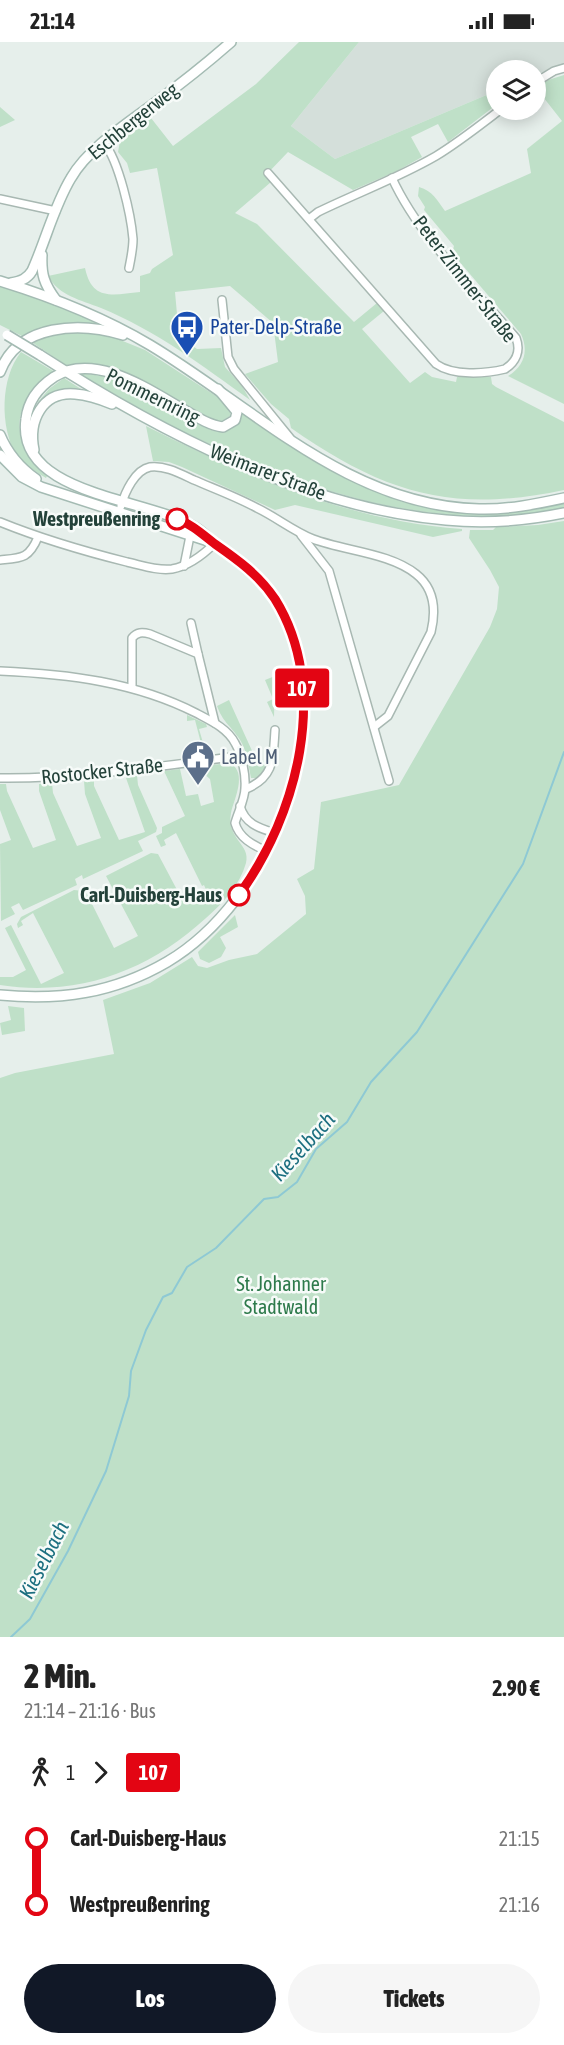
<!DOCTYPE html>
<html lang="de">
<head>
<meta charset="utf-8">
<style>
	:root { --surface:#fff; --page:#f6f6f6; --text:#222; --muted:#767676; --accent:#111827 }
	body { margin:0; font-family:"Asap Condensed",sans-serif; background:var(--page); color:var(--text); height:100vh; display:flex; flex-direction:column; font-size:22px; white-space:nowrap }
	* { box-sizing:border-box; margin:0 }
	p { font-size:20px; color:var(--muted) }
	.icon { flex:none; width:33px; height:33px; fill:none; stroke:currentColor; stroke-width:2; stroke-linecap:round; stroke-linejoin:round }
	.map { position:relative; height:1595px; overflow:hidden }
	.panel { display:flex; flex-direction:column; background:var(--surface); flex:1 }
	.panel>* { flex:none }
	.badge { padding:0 12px; border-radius:4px; font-size:21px; line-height:39px }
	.fabs { position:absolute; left:486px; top:18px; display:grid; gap:12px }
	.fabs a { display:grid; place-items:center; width:60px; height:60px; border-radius:50%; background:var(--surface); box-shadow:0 3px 15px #0003; font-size:30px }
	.map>.badge { position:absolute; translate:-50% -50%; box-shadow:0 0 0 3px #fff }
	.legs { display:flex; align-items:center; gap:9px; height:66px; padding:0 24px; font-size:20px }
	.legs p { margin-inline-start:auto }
	.overview { display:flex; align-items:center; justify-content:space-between; height:102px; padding:0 24px }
	h1 { font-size:33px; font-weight:800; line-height:45px }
	.action { display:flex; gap:12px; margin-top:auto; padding:12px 24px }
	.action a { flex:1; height:69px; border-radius:36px; background:var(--accent); color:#fff; font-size:24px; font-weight:800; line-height:69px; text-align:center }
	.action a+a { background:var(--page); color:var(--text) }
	ul { padding:0 24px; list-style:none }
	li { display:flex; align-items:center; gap:21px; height:66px; font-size:22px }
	li i { display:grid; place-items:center; width:9px; height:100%; margin:0 8px; background:currentColor }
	li i::after { content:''; width:15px; height:15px; margin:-8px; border:4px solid; border-radius:50%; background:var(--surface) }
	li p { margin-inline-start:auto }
	li:first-child i { background:linear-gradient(#0000 50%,currentColor 0) }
	li:last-child i { background:linear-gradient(currentColor 50%,#0000 0) }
	.status { display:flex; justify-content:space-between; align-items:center; height:42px; padding:0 30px; background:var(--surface); direction:ltr }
	.status svg { height:16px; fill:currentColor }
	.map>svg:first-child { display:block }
</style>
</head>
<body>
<div class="status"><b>21:14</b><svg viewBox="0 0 49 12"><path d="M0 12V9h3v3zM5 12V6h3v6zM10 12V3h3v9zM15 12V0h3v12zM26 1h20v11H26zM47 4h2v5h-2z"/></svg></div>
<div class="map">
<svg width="564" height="1595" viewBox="0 0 564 1595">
	<rect width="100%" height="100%" fill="#e6efeb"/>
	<!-- built -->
	<polygon fill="#d4dfda" points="359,0 564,0 564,22 554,25 536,33 536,28 496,28 496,49 335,117 291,84"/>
	<!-- green -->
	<g fill="#bfe0c8">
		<path d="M299 0H359L291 84 335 117 496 49V63L448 100 438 82 411 95 422 115 397 129 353 148 288 110 266 133 271 140 235 171 257 182 354 280 377 261 384 269 362 287 410 341 425 330 432 335 456 340 457 335H491L492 342 496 345 564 380V448C452 472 384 451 291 386L289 377 271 362 245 332 278 320 273 281 230 244 175 250 179 294 197 307 221 306 225 325 242 344 250 358C203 324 155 288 101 266 81 258 59 254 48 234L85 226C92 259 112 253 140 250V234L150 231 152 227 173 213 157 126 130 131 127 121 118 110 120 99 151 76 173 104 256 42Z"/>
		<path d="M564 33V362L508 334C524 324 529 309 521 292L452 211 454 204 424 168 425 165 418 154 419 145C433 149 437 158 445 169L531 131 527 107 562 79 536 46 548 38Z"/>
		<polygon points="0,65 15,78 0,85"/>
		<path d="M0 244 64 264 106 284C75 280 50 281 22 294L0 283Z"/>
		<polygon points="84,290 103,291 145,308 219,356 230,368 230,374 220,380 214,378 154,345 125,331 91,321 66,323 33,301 50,293"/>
		<path d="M21 310 55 330C47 338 36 345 30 353 8 382 24 413 47 434L46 436C35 429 24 423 16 413 0 385 0 336 21 310Z"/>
		<path d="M79 332C130 330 168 373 214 389 229 391 241 384 240 368L289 403 342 435 403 460 448 468 564 459V467C437 491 313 451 199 397 158 378 119 354 79 332Z"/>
		<path d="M64 336 81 347C65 346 52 350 40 360H38L49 347Z"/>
		<path d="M146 384C246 434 349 479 462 487V489L433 495 295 463 275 468 182 425 169 420 153 419Z"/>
		<polygon points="564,479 564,1595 0,1595 0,1036 15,1031 114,1012 103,958 150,941 192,915 198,924 207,926 229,918 257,912 306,872 305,854 297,837 314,827 321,760 399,743 490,585 497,567 499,545 490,528 469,496 470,488 493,488 496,485 538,483"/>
		<polygon points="275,634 274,675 267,660 273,657 265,638"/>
		<path d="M229 658 253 711 251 713 253 719 257 718 258 721 264 719 265 727 257 736H251C248 722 247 707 238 695 229 682 223 680 217 664Z"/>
		<polygon points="187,673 206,682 207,685 199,687 206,711 212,709 213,712 197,714 197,711 203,709 195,678 187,679"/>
		<path d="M230 721C248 731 234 757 231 771 226 797 251 802 246 821 240 843 223 861 206 876 148 929 79 955 0 943V935H13L26 928 5 886 11 883 41 942 64 931 33 871 21 879 23 883 18 886 17 882 21 875 74 848 84 849 87 852 114 906 138 894 106 834 151 811 158 812 184 861 207 850 204 843 202 844 176 791 164 798 166 803 161 805 156 794 162 791V785L185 774 164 729 180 727 186 754 198 752 201 764 214 760 210 737 203 731 202 724Z"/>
		<polygon points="137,733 138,743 157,786 156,790 138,799 143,809 83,837 82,833 75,837 77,843 23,868 19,861 11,865 15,872 1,879 0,802 11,798 0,768 0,742 6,742 7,749 33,806 56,798 39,749 39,742 52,741 53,751 77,804 101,796 85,752 84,739 94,738 94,744 119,798 145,790 126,736 127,734"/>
		<polygon points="235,873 238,885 220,895 226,906 221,915 209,921 200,917 198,910"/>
		<polygon points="8,964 24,966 25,989 2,993 0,981 11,978"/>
	</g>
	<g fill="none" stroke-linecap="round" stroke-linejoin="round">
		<!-- stream -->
		<polyline stroke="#8ec9d4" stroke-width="2" points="11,1595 30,1577 68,1509 106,1429 129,1354 131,1329 146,1288 163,1255 172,1251 187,1225 216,1206 264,1157 278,1155 297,1140 316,1107 347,1080 371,1040 417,990 523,822 564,710"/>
		<defs>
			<g id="street">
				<polyline points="536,40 554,29 564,26"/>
				<path d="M104 101C119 119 131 173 133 197 133 207 131 216 129 226"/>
				<path d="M268 131 436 322C453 334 485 332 505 327 516 320 521 309 516 296 474 247 419 195 392 136"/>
				<polyline points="0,157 56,169"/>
				<path d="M309 177 318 170C357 151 398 136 436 114 459 100 479 84 500 68"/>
				<polyline points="222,258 228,315 234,327 290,396"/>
				<path d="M121 464C125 450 135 428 150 425 165 423 181 432 194 438 215 447 237 455 257 466 276 475 293 489 313 497 345 509 390 511 416 532 435 547 436 569 431 590L388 674 374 685"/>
				<path d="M0 480C42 497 83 509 127 520 141 523 157 529 172 527 189 524 203 513 215 501"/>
				<polyline points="301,493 329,529 389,739"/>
				<path d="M0 518C21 516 29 517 38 495"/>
				<polyline points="184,524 190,494"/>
				<polyline points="191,581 198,612"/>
				<path d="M0 629C68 632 135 640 196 671 211 679 227 686 235 701 242 713 246 733 245 746 245 757 238 770 235 781 239 796 253 803 266 809"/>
				<path d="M132 645V596C137 590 142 590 150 592L198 612 215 681"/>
				<path d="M0 736C81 737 160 724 240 714"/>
				<path d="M246 747C275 735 273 716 275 688"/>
				<path d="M240 764C245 782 259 786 275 791"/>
			</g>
			<g id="secondary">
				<path d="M42 213C41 232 44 242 56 258"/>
				<path d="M0 239C52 255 103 275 150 303 255 366 349 464 479 467 507 468 536 462 564 456"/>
				<path d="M11 241C21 239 27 237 32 229 46 198 54 164 71 136 88 106 128 81 156 60 182 41 207 21 231 0"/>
				<path d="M40 313C158 389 304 466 446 478 486 482 525 479 564 471"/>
				<path d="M0 330C18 281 81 280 123 293"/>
				<path d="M0 393C8 412 19 425 36 437"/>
				<path d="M34 408C28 379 42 349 75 352 88 353 100 357 112 362"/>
				<polyline points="0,413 22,435 41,445 211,500"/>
				<path d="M0 953C60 959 114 951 167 920 270 859 335 693 287 580 270 541 246 526 214 501 208 496 203 490 196 486 151 456 15 454 26 377 28 359 39 345 54 335 94 310 146 346 181 366 195 374 208 383 223 385L235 378 237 370 218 347"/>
			</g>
		</defs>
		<!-- street casing -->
		<use href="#street" stroke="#a8b8b2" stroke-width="10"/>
		<!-- secondary casing -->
		<use href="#secondary" stroke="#a4bbb3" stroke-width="12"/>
		<!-- street -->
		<use href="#street" stroke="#fff" stroke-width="7"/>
		<!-- secondary -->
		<use href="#secondary" stroke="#fff" stroke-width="9"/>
		<defs>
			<polyline id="secondary-bridge" points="7,293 40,313"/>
		</defs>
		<!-- secondary-bridge casing -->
		<use href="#secondary-bridge" stroke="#a4bbb3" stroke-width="12" stroke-linecap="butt"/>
		<!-- secondary-bridge -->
		<use href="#secondary-bridge" stroke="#fff" stroke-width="9"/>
	</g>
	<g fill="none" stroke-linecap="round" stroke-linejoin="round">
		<defs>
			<path id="line-1" d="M177 477C193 483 202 492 215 502 238 518 259 533 275 557 331 647 297 773 239 853"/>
		</defs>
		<!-- line-1 casing -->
		<use href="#line-1" stroke="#fff" stroke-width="14"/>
		<!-- line-1 -->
		<use href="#line-1" stroke="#e30513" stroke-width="9"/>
	</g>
	<!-- icons -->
	<defs>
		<symbol id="bus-pin" viewBox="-11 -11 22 30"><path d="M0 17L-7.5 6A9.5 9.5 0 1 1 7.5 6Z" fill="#1a4fb4" stroke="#f7fbf9"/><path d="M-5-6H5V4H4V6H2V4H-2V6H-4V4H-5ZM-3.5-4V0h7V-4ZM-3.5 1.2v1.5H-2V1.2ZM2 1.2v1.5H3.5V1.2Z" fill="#fff"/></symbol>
		<symbol id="civic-pin" viewBox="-11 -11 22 30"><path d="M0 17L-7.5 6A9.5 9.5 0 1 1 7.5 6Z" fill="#5c6f8a" stroke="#f7fbf9"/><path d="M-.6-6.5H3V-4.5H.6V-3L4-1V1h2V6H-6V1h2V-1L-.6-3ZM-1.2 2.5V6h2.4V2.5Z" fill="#fff"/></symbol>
	</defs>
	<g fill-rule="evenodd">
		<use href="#bus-pin" x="168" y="266" width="38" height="52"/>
		<use href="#civic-pin" x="179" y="696" width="38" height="52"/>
	</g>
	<!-- markers -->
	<g fill="#fff" stroke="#e30513" stroke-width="3">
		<circle cx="177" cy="477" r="10"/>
		<circle cx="239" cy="853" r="10"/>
	</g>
	<g text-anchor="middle" stroke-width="5" stroke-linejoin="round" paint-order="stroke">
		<!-- street labels -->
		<g font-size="20" fill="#24423a" stroke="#f7fbf9">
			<text transform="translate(133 79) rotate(-39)" y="7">Eschbergerweg</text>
			<text transform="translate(465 237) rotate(52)" y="7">Peter-Zimmer-Straße</text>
			<text transform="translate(153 354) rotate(26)" y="7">Pommernring</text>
			<text transform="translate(268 430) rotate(21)" y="7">Weimarer Straße</text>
			<text transform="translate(102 729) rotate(-6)" y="7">Rostocker Straße</text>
		</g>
		<!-- transit labels -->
		<g font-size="20" fill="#164399" stroke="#f7fbf9" text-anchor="start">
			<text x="210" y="292">Pater-Delp-Straße</text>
		</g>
		<!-- stop labels -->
		<g font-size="20" font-weight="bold" fill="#24423a" stroke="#f7fbf9" text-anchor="end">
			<text x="160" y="484">Westpreußenring</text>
			<text x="222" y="860">Carl-Duisberg-Haus</text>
		</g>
		<!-- service labels -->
		<g font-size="20" fill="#4e5e75" stroke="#f7fbf9" text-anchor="start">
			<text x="221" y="722">Label M</text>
		</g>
		<!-- park labels -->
		<g font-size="20" fill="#2d7a4b" stroke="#f7fbf9">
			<text x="281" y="1249">St. Johanner<tspan x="281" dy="23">Stadtwald</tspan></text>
		</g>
		<!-- water labels -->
		<g font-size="21" font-style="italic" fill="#1c6f80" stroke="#f7fbf9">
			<text transform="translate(303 1105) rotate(-48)" y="7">Kieselbach</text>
			<text transform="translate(44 1518) rotate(-63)" y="7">Kieselbach</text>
		</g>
	</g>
</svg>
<div class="fabs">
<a><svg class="icon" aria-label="layers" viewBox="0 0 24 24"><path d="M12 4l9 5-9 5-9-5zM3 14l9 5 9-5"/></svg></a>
</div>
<b class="badge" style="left:302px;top:646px;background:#e30513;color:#fff">107</b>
</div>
<section class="panel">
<div class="overview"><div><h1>2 Min.</h1><p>21:14 – 21:16 · Bus</p></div><b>2.90 €</b></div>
<div class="legs"><svg class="icon" aria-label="walk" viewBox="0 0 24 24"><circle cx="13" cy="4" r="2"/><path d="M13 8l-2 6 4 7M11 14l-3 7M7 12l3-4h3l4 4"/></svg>1<svg class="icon" aria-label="forward" viewBox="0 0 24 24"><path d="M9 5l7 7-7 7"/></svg><b class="badge" style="background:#e30513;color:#fff">107</b></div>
<ul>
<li><i style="color:#e30513"></i><b>Carl-Duisberg-Haus</b><p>21:15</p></li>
<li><i style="color:#e30513"></i><b>Westpreußenring</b><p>21:16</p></li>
</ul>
<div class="action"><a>Los</a><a>Tickets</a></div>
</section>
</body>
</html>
